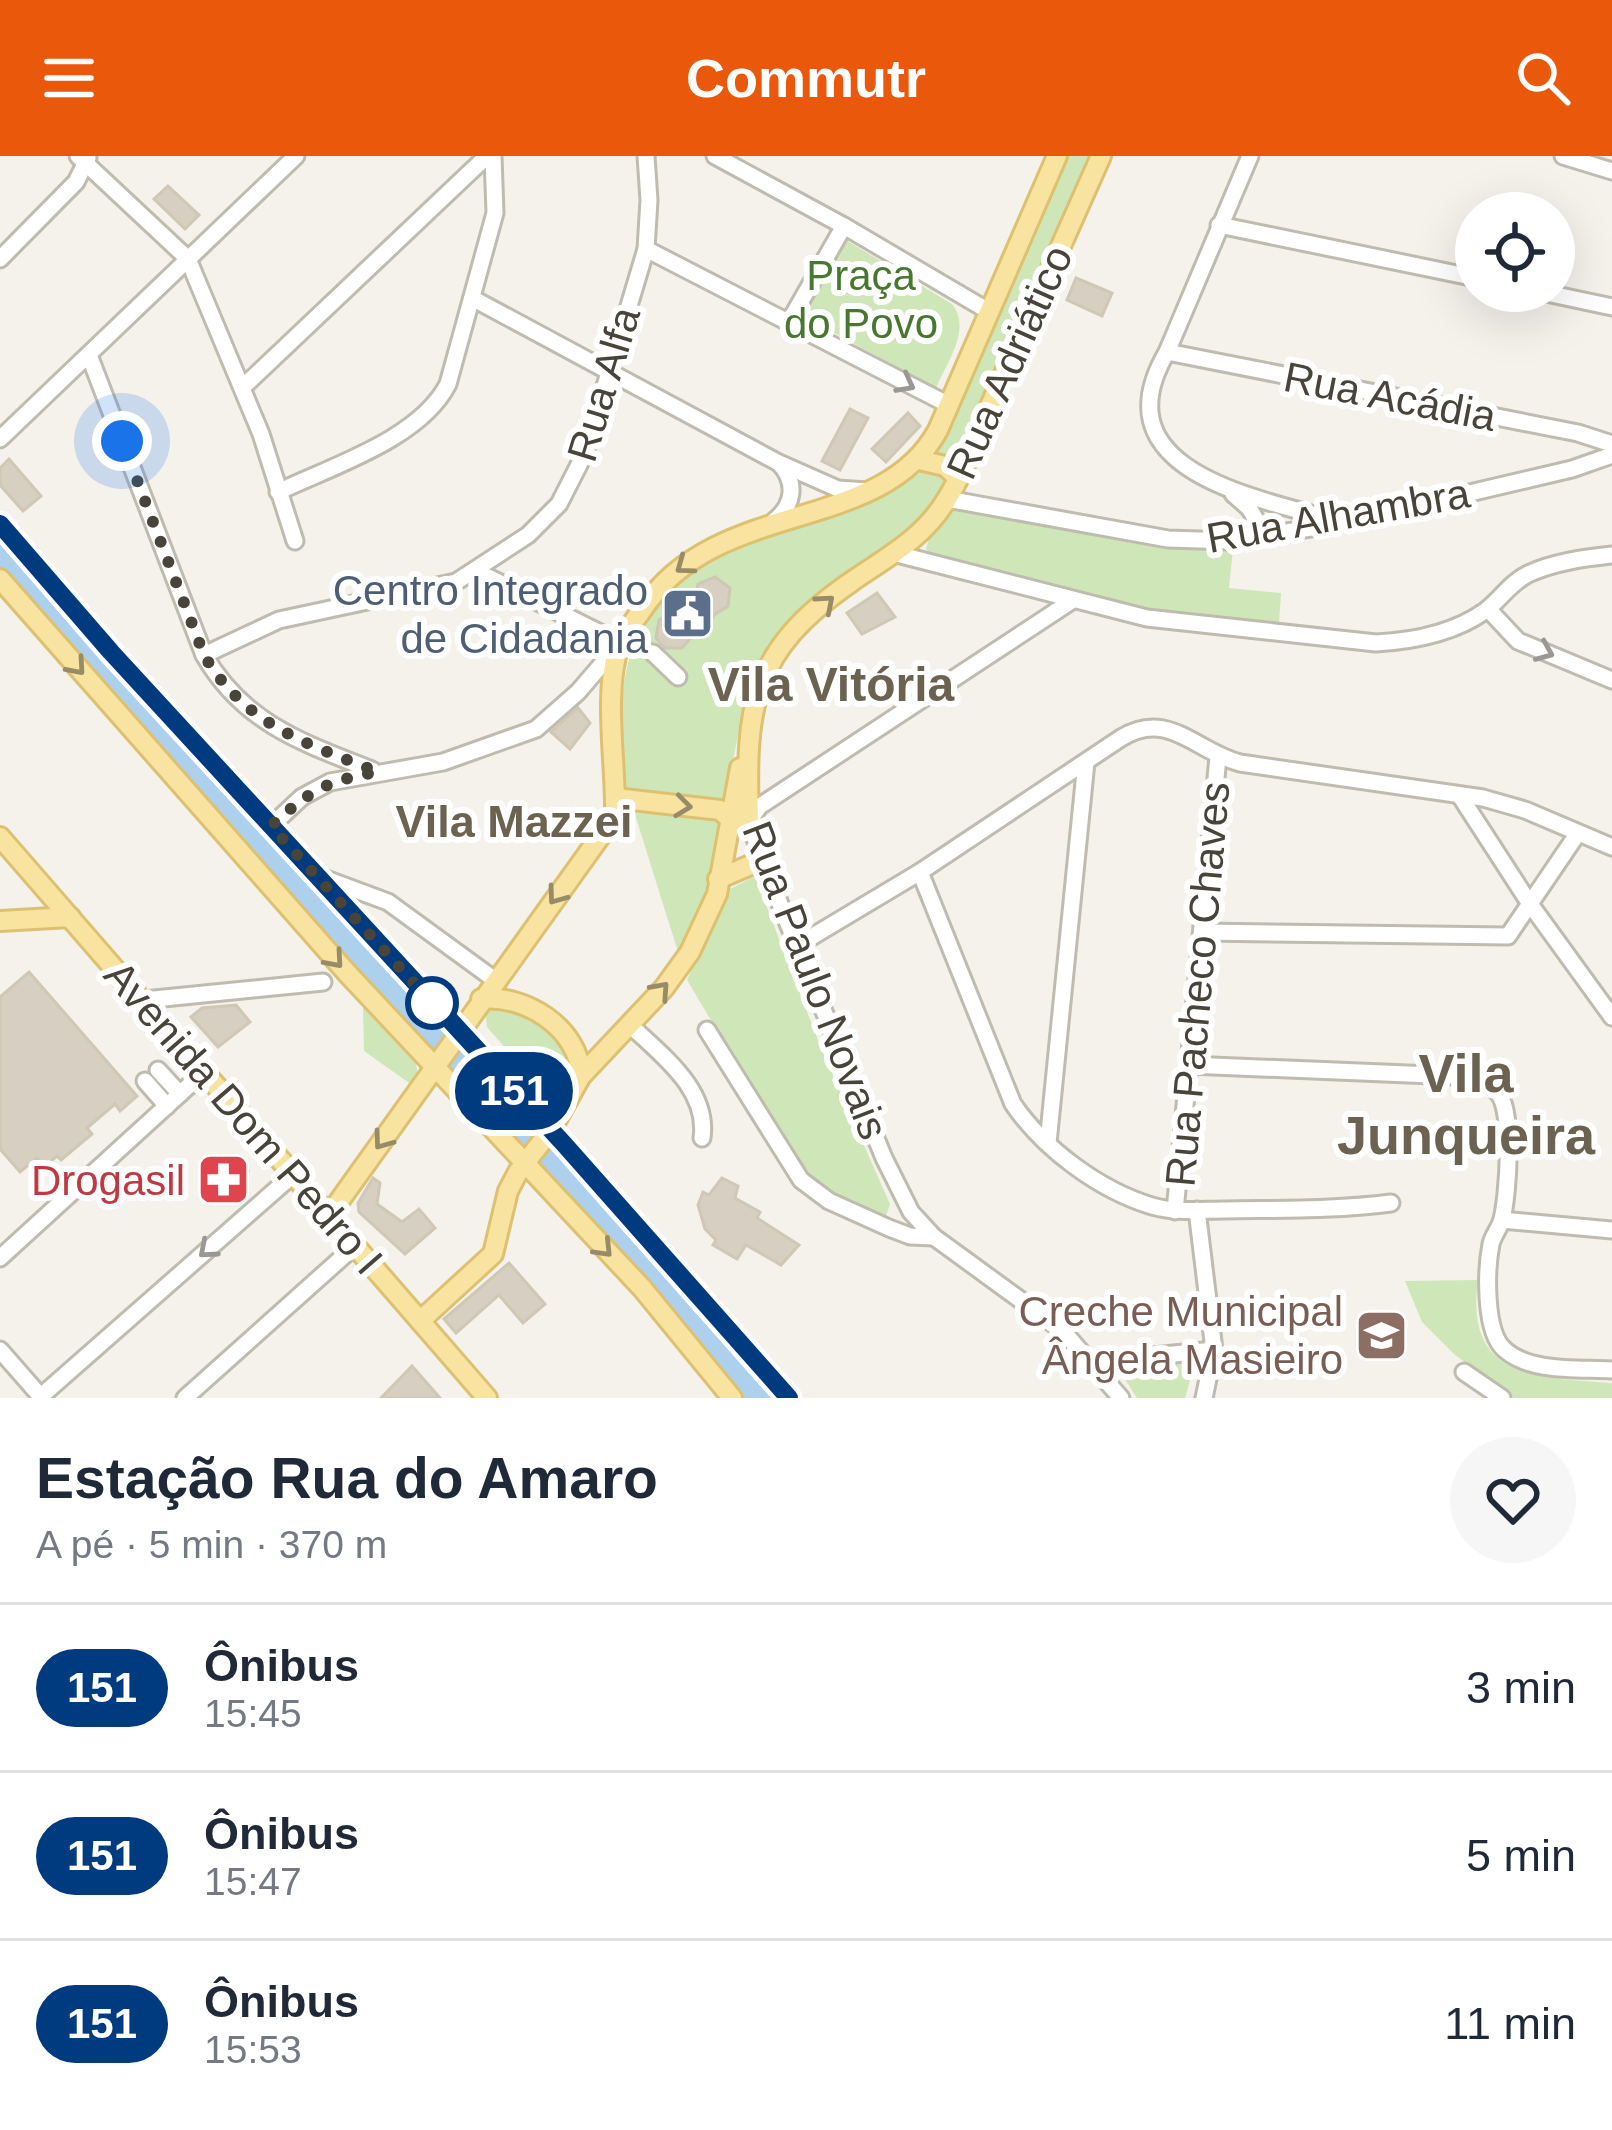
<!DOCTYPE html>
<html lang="pt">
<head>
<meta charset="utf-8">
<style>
	:root { --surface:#fff; --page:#f6f6f7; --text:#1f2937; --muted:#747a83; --line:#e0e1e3; --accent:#ea580c }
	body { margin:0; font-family:Arial,sans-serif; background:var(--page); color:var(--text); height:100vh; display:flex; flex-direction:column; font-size:45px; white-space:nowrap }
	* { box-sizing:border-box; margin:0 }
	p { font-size:39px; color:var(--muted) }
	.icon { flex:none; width:66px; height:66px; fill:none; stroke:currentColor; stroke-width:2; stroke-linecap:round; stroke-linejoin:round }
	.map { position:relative; height:1242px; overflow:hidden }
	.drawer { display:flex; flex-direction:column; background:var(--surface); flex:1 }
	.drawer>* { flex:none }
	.badge { padding:0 24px; border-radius:39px; font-size:42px; line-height:78px }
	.tools { position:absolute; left:1455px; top:36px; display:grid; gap:24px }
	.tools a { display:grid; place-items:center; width:120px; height:120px; border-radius:50%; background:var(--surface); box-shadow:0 12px 48px #0002; font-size:60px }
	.you { position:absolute; width:60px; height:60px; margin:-30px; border:9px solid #fff; border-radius:50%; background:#1a73e8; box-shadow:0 0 0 18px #1a73e833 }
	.map>.badge { position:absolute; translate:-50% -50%; box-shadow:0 0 0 6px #fff }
	.round { display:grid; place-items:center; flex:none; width:126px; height:126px; border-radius:63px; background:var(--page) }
	.overview { display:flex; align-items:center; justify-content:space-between; height:204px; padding:0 36px }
	h1 { font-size:57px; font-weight:700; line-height:90px }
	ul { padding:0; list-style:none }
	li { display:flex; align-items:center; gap:36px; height:168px; padding:0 36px; border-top:3px solid var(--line) }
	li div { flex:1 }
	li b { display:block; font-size:45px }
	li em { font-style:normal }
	li .badge { min-width:132px; font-weight:700; text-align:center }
	header { display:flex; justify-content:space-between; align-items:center; height:156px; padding:0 36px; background:var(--accent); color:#fff; font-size:54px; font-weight:700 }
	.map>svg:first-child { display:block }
</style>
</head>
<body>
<header><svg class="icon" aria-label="menu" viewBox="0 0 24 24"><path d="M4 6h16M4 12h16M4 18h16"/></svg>Commutr<svg class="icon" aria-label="search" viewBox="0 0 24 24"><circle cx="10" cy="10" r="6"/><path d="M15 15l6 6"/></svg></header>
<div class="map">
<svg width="1612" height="1242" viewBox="0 0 1612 1242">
	<rect width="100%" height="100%" fill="#f5f2ec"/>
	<!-- green -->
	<g fill="#cfe6b8">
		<polygon points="1065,0 1093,0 956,308 933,297"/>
		<path d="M844 83 952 148C972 173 947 206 936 232L799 158Z"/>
		<path d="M921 316 939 318 947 330C919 372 882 393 842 422 752 486 743 544 726 646L625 634C624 598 618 558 625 522 647 398 751 390 848 355 874 345 898 331 921 316Z"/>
		<polygon points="953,353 1204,393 1233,393 1229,432 1281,437 1279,467 1184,460 1114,449 931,399 926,393 930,379"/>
		<polygon points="633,652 724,663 711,725 678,796"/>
		<polygon points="755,720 821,892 890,1048 886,1060 874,1058 825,1032 797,1009 687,824 728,734"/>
		<polygon points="503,845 564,879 574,909 552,945 487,871 485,854"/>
		<polygon points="363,851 416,908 418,919 412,929 364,895"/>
		<path d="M1478 1124C1464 1224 1537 1221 1612 1227V1242H1514L1455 1199 1422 1166 1405 1125Z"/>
		<polygon points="1197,1200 1185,1242 1137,1242 1119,1214"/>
	</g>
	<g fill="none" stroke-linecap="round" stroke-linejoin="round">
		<!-- river -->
		<polyline stroke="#add0ed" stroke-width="27" points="0,399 409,851 679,1143 761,1242"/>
	</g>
	<!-- building -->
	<g fill="#d6cfc2" stroke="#d0c7b5" stroke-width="3">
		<polygon points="168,30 199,59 185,73 154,43"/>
		<polygon points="1076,122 1112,137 1102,160 1067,144"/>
		<polygon points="850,253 868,262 840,314 822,305"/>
		<polygon points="908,257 920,270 886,306 872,293"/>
		<polygon points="9,303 41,340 23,355 0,329 0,312"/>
		<polygon points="715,421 730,432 728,450 714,459 701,482 694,478 682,492 665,492 656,482 659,464 695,446 698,428"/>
		<polygon points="877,437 895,461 862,478 847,457"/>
		<polygon points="578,552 590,567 570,593 551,576"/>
		<polygon points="29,816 137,940 120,955 115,948 87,972 92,978 61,1004 57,1000 45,1010 37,1002 20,1016 0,993 0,841"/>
		<polygon points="236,849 250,866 218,891 191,861 202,852"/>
		<polygon points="237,1002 248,1015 213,1044 200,1033"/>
		<polygon points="373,1022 380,1027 377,1048 402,1066 419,1053 435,1072 405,1098 359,1056 358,1047"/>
		<polygon points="722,1022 738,1030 735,1042 760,1056 757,1062 799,1089 781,1109 746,1089 737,1103 713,1089 716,1084 705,1073 698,1049 703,1036 709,1039"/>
		<polygon points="509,1107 545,1148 523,1167 499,1139 456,1177 444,1163"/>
		<polygon points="412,1210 440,1242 381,1242"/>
	</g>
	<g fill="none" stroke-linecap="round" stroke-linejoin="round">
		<defs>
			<g id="minor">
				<polyline points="78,0 188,103 261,278 295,385"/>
				<polyline points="715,0 844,70 990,156"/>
				<path d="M1250 0 1167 196C1097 315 1257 342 1337 365"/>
				<polyline points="1563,0 1612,15"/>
				<polyline points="1219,69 1476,122"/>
				<polyline points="646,93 949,249"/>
				<polyline points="0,103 76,26 88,2"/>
				<polyline points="1537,135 1612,151"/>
				<polyline points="472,142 777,306 838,333 867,335"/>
				<polyline points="789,166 844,70"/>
				<polyline points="1167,196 1578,277 1612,288"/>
				<path d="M89 199 204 499C243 567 303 587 372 614"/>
				<polyline points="243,231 487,0"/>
				<polyline points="0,283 296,0"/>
				<path d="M278 336C332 310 420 283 448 228L495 57 493 0"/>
				<polyline points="1233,338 1249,352 1266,380"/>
				<polyline points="947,343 1168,383 1231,385 1342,367 1572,313 1612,299"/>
				<path d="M774 365C794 349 797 327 780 308"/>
				<path d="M897 398 1147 462 1376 487C1413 485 1454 477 1485 455 1500 444 1510 427 1528 418 1554 406 1584 402 1612 399"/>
				<polyline points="1073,444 760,650 749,664 762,704 884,1002 911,1056 934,1081 1063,1175 1121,1242"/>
				<polyline points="1488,453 1518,485 1612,524"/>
				<polyline points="653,497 678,521"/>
				<polyline points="204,499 279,464 456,426 528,379 559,348 585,297 646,93 649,44 646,0"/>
				<polyline points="1460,640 1530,748 1612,861"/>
				<polyline points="271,670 302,641 330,626 443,606 536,573 578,536 620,487 476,415"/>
				<path d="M920 716 1013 948C1044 993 1099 1034 1152 1050 1176 1057 1201 1054 1225 1054 1281 1053 1336 1054 1391 1047"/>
				<polyline points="318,720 388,746 495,824"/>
				<polyline points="1202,776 1508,780 1578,677"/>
				<path d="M798 789 920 716 1121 582C1168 553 1195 595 1240 607L1483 642 1525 654 1612 691"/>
				<polyline points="144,844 323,826"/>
				<path d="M629 868C661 899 709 933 702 982"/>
				<polyline points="707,874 801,1024 829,1045 889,1072 910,1080 934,1081"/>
				<path d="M1189 909 1456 920C1471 923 1488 925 1498 937 1514 955 1508 1039 1502 1063 1500 1072 1493 1079 1491 1088 1486 1114 1484 1177 1505 1194 1531 1217 1580 1212 1612 1214"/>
				<polyline points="158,914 180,938"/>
				<polyline points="145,925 167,950"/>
				<polyline points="1048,987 1086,606"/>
				<polyline points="1197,1054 1214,1194 1204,1242"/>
				<polyline points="1175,1055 1218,601"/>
				<polyline points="1502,1064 1612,1074"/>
				<polyline points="0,1102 205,915"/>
				<polyline points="0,1194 42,1242"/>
				<polyline points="1093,1206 1214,1194"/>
				<polyline points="1464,1216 1502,1242"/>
				<polyline points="39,1242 295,1017"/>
				<polyline points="185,1242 356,1089"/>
			</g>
			<g id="major">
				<polyline points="919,304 945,310 958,322"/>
				<polyline points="0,368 111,496 564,988 789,1242"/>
				<polyline points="0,423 348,818 642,1132 732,1242"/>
				<path d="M615 642 720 654 729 662 749 664C745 551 751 495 851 426 887 401 923 383 947 343 969 307 983 265 1000 227 1034 151 1067 76 1101 0"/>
				<polyline points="0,681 487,1242"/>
				<polyline points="718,723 762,704"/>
				<polyline points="0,765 70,761"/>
				<path d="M481 843C525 838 579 872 581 920"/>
				<path d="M330 1058 609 668 615 657C616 607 603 536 619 490 624 476 636 463 644 451 719 341 881 379 938 274L1057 0"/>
				<polyline points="420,1165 493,1098 508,1035 518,1016 551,974 581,920 664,832 690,796 717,738 740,612"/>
			</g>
		</defs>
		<!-- minor casing -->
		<use href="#minor" stroke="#c0bbaf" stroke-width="21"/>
		<!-- major casing -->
		<use href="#major" stroke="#ddc171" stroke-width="24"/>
		<!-- minor -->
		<use href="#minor" stroke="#fff" stroke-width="15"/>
		<!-- major -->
		<use href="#major" stroke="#f8e3a1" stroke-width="18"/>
	</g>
	<!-- one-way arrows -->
	<defs><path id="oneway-chevron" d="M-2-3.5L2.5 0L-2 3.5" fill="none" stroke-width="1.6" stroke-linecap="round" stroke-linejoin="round" transform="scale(3)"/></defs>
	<g stroke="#9b9893">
		<use href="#oneway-chevron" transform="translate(906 228) rotate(28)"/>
		<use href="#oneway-chevron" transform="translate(1545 496) rotate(23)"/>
		<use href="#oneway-chevron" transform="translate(207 1094) rotate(139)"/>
	</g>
	<g stroke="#988c68">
		<use href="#oneway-chevron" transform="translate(684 410) rotate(144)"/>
		<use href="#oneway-chevron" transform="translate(826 447) rotate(-41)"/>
		<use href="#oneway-chevron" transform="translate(77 511) rotate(49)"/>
		<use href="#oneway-chevron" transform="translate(683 650) rotate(7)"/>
		<use href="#oneway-chevron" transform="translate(556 740) rotate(126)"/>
		<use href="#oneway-chevron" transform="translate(335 804) rotate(49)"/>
		<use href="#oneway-chevron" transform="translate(661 834) rotate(-48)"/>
		<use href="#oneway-chevron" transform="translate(382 985) rotate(126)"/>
		<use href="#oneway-chevron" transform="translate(604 1093) rotate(46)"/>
	</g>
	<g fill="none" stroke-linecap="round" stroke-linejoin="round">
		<defs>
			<polyline id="line" points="0,368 111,496 564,988 789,1242"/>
		</defs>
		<!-- line casing -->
		<use href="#line" stroke="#fff" stroke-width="27"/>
		<!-- line -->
		<use href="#line" stroke="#003b80" stroke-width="18"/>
		<!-- walk -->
		<path stroke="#49443a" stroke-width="12" stroke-dasharray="0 21.6" d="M122 285 204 499C244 568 307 588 378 616 327 624 308 636 271 670L432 847"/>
	</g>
	<!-- icons -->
	<defs>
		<symbol id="civic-square" viewBox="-11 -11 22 22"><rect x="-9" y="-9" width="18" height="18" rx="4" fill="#5c6f8a" stroke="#fff"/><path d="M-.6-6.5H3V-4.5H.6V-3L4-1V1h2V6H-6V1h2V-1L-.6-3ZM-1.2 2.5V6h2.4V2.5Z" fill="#fff"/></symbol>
		<symbol id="pharmacy-square" viewBox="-11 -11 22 22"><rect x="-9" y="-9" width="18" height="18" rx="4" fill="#e0444e" stroke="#fff"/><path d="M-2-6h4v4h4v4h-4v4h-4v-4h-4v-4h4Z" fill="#fff"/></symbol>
		<symbol id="school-square" viewBox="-11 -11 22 22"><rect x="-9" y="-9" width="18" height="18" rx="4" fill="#8d6e63" stroke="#fff"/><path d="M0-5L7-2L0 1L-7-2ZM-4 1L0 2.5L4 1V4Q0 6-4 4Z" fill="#fff"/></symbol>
	</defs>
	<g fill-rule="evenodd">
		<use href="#civic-square" x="658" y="428" width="59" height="59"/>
		<use href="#pharmacy-square" x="194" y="994" width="59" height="59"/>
		<use href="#school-square" x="1352" y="1150" width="59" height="59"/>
	</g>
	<!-- markers -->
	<circle fill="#fff" stroke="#003b80" stroke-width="6" cx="432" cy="847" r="24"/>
	<g text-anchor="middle" stroke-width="12" stroke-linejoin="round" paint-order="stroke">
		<!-- park labels -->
		<g font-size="42" fill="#487830" stroke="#fff">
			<text x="861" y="134">Praça<tspan x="861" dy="48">do Povo</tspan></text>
		</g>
		<!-- street labels -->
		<g font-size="42" fill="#49443a" stroke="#fff">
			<text transform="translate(1009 206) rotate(-66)" y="15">Rua Adriático</text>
			<text transform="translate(603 228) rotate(-73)" y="15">Rua Alfa</text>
			<text transform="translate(1390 240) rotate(11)" y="15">Rua Acádia</text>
			<text transform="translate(1338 359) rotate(-10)" y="15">Rua Alhambra</text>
			<text transform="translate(816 824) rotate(69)" y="15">Rua Paulo Novais</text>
			<text transform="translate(1197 828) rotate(-85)" y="15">Rua Pacheco Chaves</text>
			<text transform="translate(244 961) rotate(49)" y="15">Avenida Dom Pedro I</text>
		</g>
		<!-- service labels -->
		<g font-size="42" fill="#4e5e75" stroke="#fff" text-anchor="end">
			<text x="648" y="449">Centro Integrado<tspan x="648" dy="48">de Cidadania</tspan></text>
		</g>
		<!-- health labels -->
		<g font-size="42" fill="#be3a42" stroke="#fff" text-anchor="end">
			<text x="185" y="1039">Drogasil</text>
		</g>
		<!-- education labels -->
		<g font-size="42" fill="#785e54" stroke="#fff" text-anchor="end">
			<text x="1343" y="1170">Creche Municipal<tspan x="1343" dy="48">Ângela Masieiro</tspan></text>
		</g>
		<!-- neighbourhood labels -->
		<g font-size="45" font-weight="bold" fill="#6b6251" stroke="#fff">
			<text x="514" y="681">Vila Mazzei</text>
		</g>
		<!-- quarter labels -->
		<g font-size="48" font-weight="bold" fill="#6b6251" stroke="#fff">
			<text x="831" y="545">Vila Vitória</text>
		</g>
		<!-- district labels -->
		<g font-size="54" font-weight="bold" fill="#6b6251" stroke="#fff">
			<text x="1466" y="936">Vila<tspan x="1466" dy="62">Junqueira</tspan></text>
		</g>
	</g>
</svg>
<div class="tools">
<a><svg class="icon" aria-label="locate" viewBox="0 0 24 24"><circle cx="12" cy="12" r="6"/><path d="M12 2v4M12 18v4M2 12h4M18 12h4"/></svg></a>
</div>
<div class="you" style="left:122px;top:285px"></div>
<b class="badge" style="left:514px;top:935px;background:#003b80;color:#fff">151</b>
</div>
<section class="drawer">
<div class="overview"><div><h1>Estação Rua do Amaro</h1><p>A pé · 5 min · 370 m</p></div><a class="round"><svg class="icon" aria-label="heart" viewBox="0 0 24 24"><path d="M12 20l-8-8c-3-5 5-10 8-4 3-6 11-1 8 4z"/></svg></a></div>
<ul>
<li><span class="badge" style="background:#003b80;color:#fff">151</span><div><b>Ônibus</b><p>15:45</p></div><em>3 min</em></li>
<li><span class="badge" style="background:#003b80;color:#fff">151</span><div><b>Ônibus</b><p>15:47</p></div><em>5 min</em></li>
<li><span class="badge" style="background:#003b80;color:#fff">151</span><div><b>Ônibus</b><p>15:53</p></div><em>11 min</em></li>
</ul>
</section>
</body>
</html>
